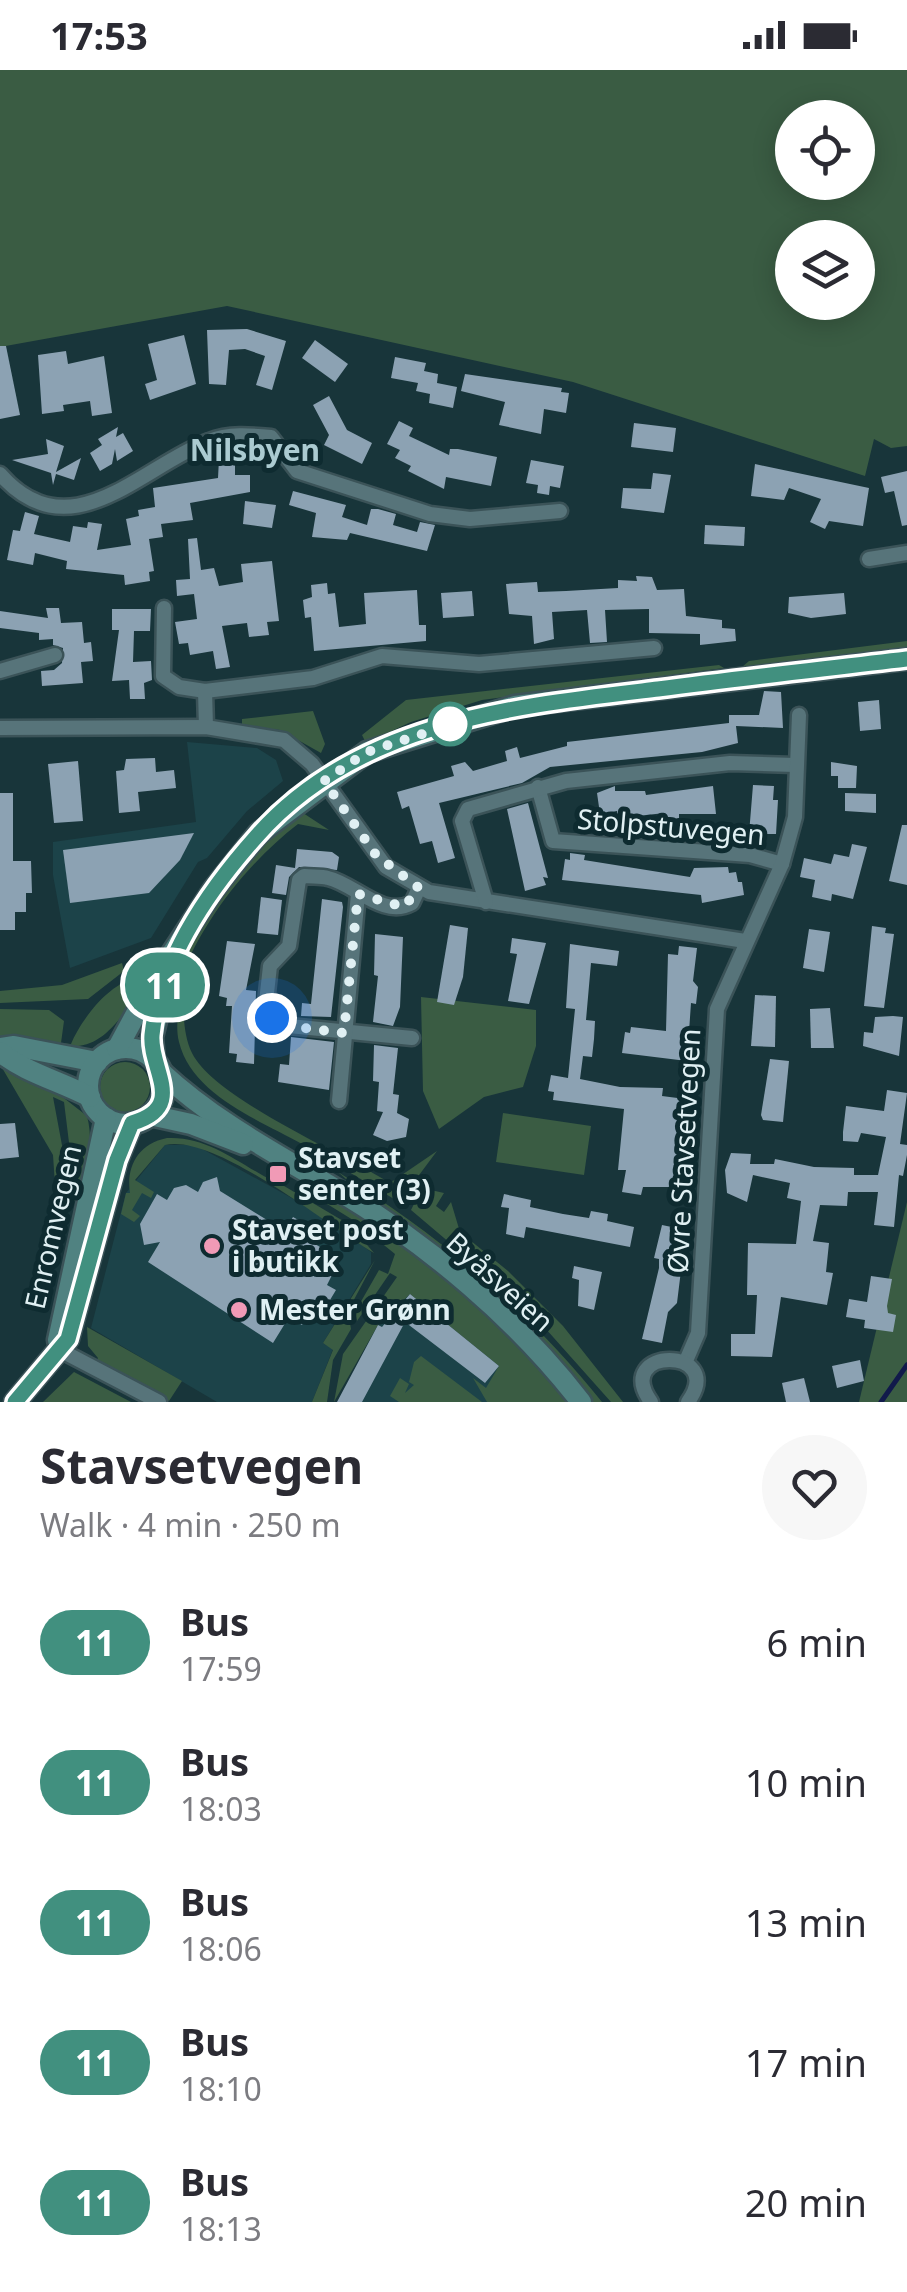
<!DOCTYPE html>
<html lang="en">
<head>
<meta charset="utf-8">
<style>
	:root { --surface:#fff; --page:#f7f7f7; --text:#2b2b33; --muted:#7c7c81 }
	body { margin:0; font-family:"Noto Sans",sans-serif; background:var(--page); color:var(--text); height:100vh; display:flex; flex-direction:column; font-size:38px; white-space:nowrap }
	* { box-sizing:border-box; margin:0 }
	p { font-size:32px; color:var(--muted) }
	.icon { flex:none; width:55px; height:55px; fill:none; stroke:currentColor; stroke-width:2; stroke-linecap:round; stroke-linejoin:round }
	.map { position:relative; height:1332px; overflow:hidden }
	.side { display:flex; flex-direction:column; background:var(--surface); flex:1 }
	.side>* { flex:none }
	.badge { padding:0 20px; border-radius:32px; font-size:35px; line-height:65px }
	.tools { position:absolute; left:775px; top:30px; display:grid; gap:20px }
	.tools a { display:grid; place-items:center; width:100px; height:100px; border-radius:50%; background:var(--surface); box-shadow:0 5px 25px #0003; font-size:50px }
	.you { position:absolute; width:50px; height:50px; margin:-25px; border:8px solid #fff; border-radius:50%; background:#1a73e8; box-shadow:0 0 0 15px #1a73e833 }
	.map>.badge { position:absolute; translate:-50% -50%; box-shadow:0 0 0 5px #fff }
	.round { display:grid; place-items:center; flex:none; width:105px; height:105px; border-radius:52px; background:var(--page) }
	.overview { display:flex; align-items:center; justify-content:space-between; height:170px; padding:0 40px }
	h1 { font-size:48px; font-weight:700; line-height:75px }
	ul { padding:0; list-style:none }
	li { display:flex; align-items:center; gap:30px; height:140px; padding:0 40px }
	li div { flex:1 }
	li b { display:block; font-size:38px }
	li em { font-style:normal }
	li .badge { min-width:110px; font-weight:700; text-align:center }
	.status { display:flex; justify-content:space-between; align-items:center; height:70px; padding:0 50px; background:var(--surface); direction:ltr }
	.status svg { height:28px; fill:currentColor }
	.map>svg:first-child { display:block }
</style>
</head>
<body>
<div class="status"><b>17:53</b><svg viewBox="0 0 49 12"><path d="M0 12V9h3v3zM5 12V6h3v6zM10 12V3h3v9zM15 12V0h3v12zM26 1h20v11H26zM47 4h2v5h-2z"/></svg></div>
<div class="map">
<svg width="907" height="1332" viewBox="0 0 907 1332">
	<rect width="100%" height="100%" fill="#18353a"/>
	<!-- built -->
	<g fill="#1c4349">
		<polygon points="187,672 257,678 276,690 283,711 247,741 207,788 198,792 151,868 70,898 53,805 53,772 196,752"/>
		<polygon points="165,1075 195,1075 319,1143 371,1182 371,1194 323,1273 333,1279 312,1332 217,1332 91,1258 126,1123"/>
		<polygon points="410,1224 499,1296 544,1332 338,1332 378,1255"/>
	</g>
	<!-- green -->
	<g fill="#3a5c43" fill-rule="evenodd">
		<path d="M0 0H907V376L891 378 874 369 865 406 573 312 227 236 0 277ZM792 48H858V112H792ZM792 168H858V232H792Z"/>
		<polygon points="907,571 907,580 742,597 749,591"/>
		<polygon points="719,595 724,598 482,630 411,652 366,673 362,665 406,630"/>
		<polygon points="313,641 325,674 321,683 280,660 242,656 242,649"/>
		<path d="M300 741 329 760 298 754C246 794 198 856 177 918L182 923C184 943 183 965 192 983 215 1029 343 1083 390 1113L437 1081 399 1132 309 1078 310 1074H302C259 1050 192 1025 179 972 175 957 179 940 180 925L171 919C196 849 243 788 300 741Z"/>
		<polygon points="122,893 124,901 88,929 0,933 0,921 62,915"/>
		<path d="M132 910 144 915C93 992 85 980 0 967V939L49 940 64 951 61 973 71 974C80 952 107 915 132 910Z"/>
		<polygon points="421,927 536,940 536,976 523,1017 484,1027 439,1059 423,1021"/>
		<circle cx="125" cy="1017" r="25"/>
		<path d="M1 996 51 1018 87 1046C97 1083 80 1122 63 1153L73 1105 64 1032 53 1027 67 1102 57 1145 53 1085Z"/>
		<polygon points="503,1043 591,1056 584,1105 496,1092"/>
		<path d="M167 1068C207 1066 237 1092 271 1110L270 1113H279L350 1155 374 1183C330 1158 216 1063 165 1075L135 1110 154 1122 151 1128 142 1123 132 1140 140 1146 134 1152 121 1144 126 1123H130C126 1098 137 1074 167 1068Z"/>
		<path d="M338 1102C438 1165 528 1239 602 1332H592L571 1305Z"/>
		<path d="M298 1116C405 1153 497 1248 569 1332H487L473 1308 486 1318 499 1296 410 1224 378 1255 334 1332 343 1284 397 1207 390 1203 357 1251 355 1242 379 1200 388 1204 395 1184 353 1150Z"/>
		<polygon points="422,1118 444,1123 436,1136 444,1142 451,1132 460,1162 508,1201 563,1256 623,1332 611,1332 529,1240 411,1140"/>
		<polygon points="907,1132 907,1332 859,1332"/>
		<polygon points="375,1190 348,1241 351,1259 333,1290 327,1332 312,1332 333,1280 323,1273"/>
		<polygon points="87,1257 182,1311 169,1331 95,1293 98,1288 88,1276"/>
		<polygon points="421,1286 482,1332 399,1332 390,1326 400,1308 409,1314 405,1323 414,1315 409,1312 414,1292"/>
		<polygon points="74,1302 131,1332 43,1332"/>
	</g>
	<g fill="none" stroke-linecap="round" stroke-linejoin="round">
		<!-- stream -->
		<polyline stroke="#111a4b" stroke-width="5" points="881,1332 907,1295"/>
	</g>
	<!-- building -->
	<g fill="#8ca2b3">
		<polygon points="247,259 286,271 272,320 256,315 265,286 245,279 229,280 226,315 209,314 207,260"/>
		<polygon points="184,265 196,314 150,330 145,314 157,310 148,274"/>
		<polygon points="315,270 348,294 335,312 302,288"/>
		<polygon points="0,276 6,276 20,345 0,349"/>
		<polygon points="66,281 68,294 104,286 112,343 92,346 90,331 63,335 64,341 42,344 38,285"/>
		<polygon points="395,287 426,293 424,301 438,304 437,313 457,317 453,338 429,333 430,324 416,321 418,313 391,308"/>
		<polygon points="465,304 562,318 561,322 569,323 566,343 544,339 541,364 499,355 505,332 461,321"/>
		<polygon points="329,326 347,360 372,373 362,394 324,375 329,365 313,335"/>
		<polygon points="399,351 413,358 409,366 449,385 450,379 458,379 497,387 491,416 446,407 444,419 408,401 411,396 395,388 400,380 387,374"/>
		<polygon points="634,353 676,358 673,382 631,377"/>
		<polygon points="118,357 116,367 123,363 133,381 117,391 115,379 112,394 100,401 90,383 102,375 98,369"/>
		<polygon points="46,369 64,376 56,402 81,388 74,410 56,404 53,415 51,403 12,390 48,384"/>
		<polygon points="235,388 235,405 250,405 250,422 190,433 193,450 161,454 163,467 149,469 154,501 149,502 150,511 125,515 124,505 66,499 67,491 35,483 33,495 7,490 13,460 20,461 25,442 39,446 34,464 70,472 73,456 87,458 88,452 102,454 97,480 131,475 126,449 139,446 138,440 155,437 153,418 218,408 219,389"/>
		<polygon points="531,390 564,396 560,418 550,416 549,425 537,423 538,415 526,413"/>
		<polygon points="755,394 869,418 863,456 829,451 825,459 810,452 821,429 789,418 784,430 751,426"/>
		<polygon points="907,401 907,455 902,456 894,421 885,423 881,407"/>
		<polygon points="653,403 671,405 664,443 621,438 623,418 651,419"/>
		<polygon points="293,421 346,435 342,447 367,455 371,439 378,439 396,444 393,455 417,462 420,452 435,455 427,481 350,463 347,470 312,467 316,443 289,435"/>
		<polygon points="245,431 276,435 272,458 243,454"/>
		<polygon points="705,455 745,457 744,476 704,474"/>
		<polygon points="197,468 201,500 214,498 219,516 243,512 241,494 272,491 279,551 267,552 269,565 249,567 247,553 222,556 230,597 216,599 213,581 190,585 188,573 179,574 175,552 197,549 194,524 177,526 176,510 190,509 188,469"/>
		<polygon points="636,506 652,507 657,520 684,519 686,546 722,550 722,558 735,559 736,571 700,575 700,564 649,563 649,539 605,540 607,572 590,573 587,540 552,542 554,569 534,574 532,546 509,544 506,514 537,512 538,522 566,521 618,518 618,510 637,511"/>
		<polygon points="327,513 328,524 335,523 339,557 366,554 364,523 417,520 419,555 426,555 426,571 314,581 311,547 305,548 303,530 312,527 311,515"/>
		<polygon points="472,521 474,546 443,548 441,523"/>
		<polygon points="844,523 846,544 811,548 788,543 789,527"/>
		<polygon points="46,538 59,538 61,553 82,552 84,573 91,572 93,591 81,592 83,613 42,616 41,601 54,600 62,593 63,578 53,575 53,569 39,570 39,563 0,558 0,541 48,548"/>
		<polygon points="112,539 151,539 150,561 134,561 133,592 151,591 152,610 144,613 145,629 130,629 129,610 112,611 119,560 112,560"/>
		<polygon points="764,621 781,622 783,658 736,656 738,673 702,682 550,697 522,713 439,733 455,788 438,793 432,771 420,774 409,736 402,739 397,722 454,706 451,696 465,692 473,701 507,691 505,681 517,677 520,688 567,676 567,672 729,653 729,645 759,645"/>
		<polygon points="879,630 881,659 860,661 858,632"/>
		<polygon points="155,688 156,702 174,700 176,718 138,722 140,741 119,743 116,701 124,700 126,689"/>
		<polygon points="78,691 83,751 54,753 48,694"/>
		<polygon points="831,692 857,696 856,718 838,718 838,706 831,706"/>
		<polygon points="753,715 774,716 773,730 778,730 776,764 767,764 766,773 751,773 749,764"/>
		<polygon points="615,716 615,721 645,721 646,725 713,716 716,744 679,744 679,748 666,750 665,743 618,748 617,741 600,744 597,723"/>
		<polygon points="0,723 13,723 13,791 31,791 32,823 26,823 26,842 15,842 15,860 0,860"/>
		<polygon points="845,723 876,724 876,743 845,741"/>
		<polygon points="528,733 548,808 543,807 546,815 525,821 507,739"/>
		<polygon points="902,755 907,755 907,815 889,811"/>
		<polygon points="194,763 180,790 149,823 70,833 63,780"/>
		<polygon points="852,774 867,777 853,829 832,824 831,831 812,827 815,810 800,807 804,788 831,794 834,784 849,787"/>
		<polygon points="297,779 332,782 339,787 337,800 299,797 289,807 286,825 272,823 276,795 295,798"/>
		<polygon points="570,783 585,785 584,790 690,807 694,798 728,797 729,803 736,802 738,812 742,812 744,825 702,833 701,825 562,810 565,789 570,790"/>
		<polygon points="261,827 282,830 278,865 257,863"/>
		<polygon points="322,829 342,832 343,837 331,947 301,946 302,933 311,934"/>
		<polygon points="450,855 468,858 463,907 454,935 437,932"/>
		<polygon points="872,856 886,858 885,863 894,864 884,938 864,936"/>
		<polygon points="809,859 830,862 824,902 803,898"/>
		<polygon points="375,864 403,867 400,937 393,956 373,952 378,906 374,905"/>
		<polygon points="512,868 546,873 529,934 508,931 517,884 510,883"/>
		<polygon points="227,871 255,874 246,920 256,921 254,994 236,992 237,984 229,983 232,936 226,936 227,928 219,926"/>
		<polygon points="570,874 619,881 617,896 591,893 586,950 595,951 594,969 592,987 583,986 580,1009 620,1017 663,1018 662,1026 693,1030 690,1050 684,1050 685,1082 693,1082 693,1097 683,1097 678,1117 643,1117 641,1125 622,1122 626,1100 618,1100 624,1039 553,1030 554,1022 548,1021 551,1005 568,1008 575,939 566,938"/>
		<polygon points="679,876 697,878 693,911 698,917 696,934 691,933 687,991 622,983 625,962 630,963 631,957 666,961 668,884 678,885"/>
		<polygon points="755,925 776,926 775,977 751,976"/>
		<polygon points="830,938 834,978 811,978 810,939"/>
		<polygon points="893,946 903,947 899,986 863,976 864,962 873,963 875,947"/>
		<polygon points="291,967 334,972 329,1020 278,1012 280,994 289,995"/>
		<polygon points="374,975 398,978 393,1024 399,1025 397,1043 409,1049 406,1067 387,1071 373,1065 383,1042 377,1041 379,1012 373,1011"/>
		<polygon points="770,989 789,991 783,1052 763,1050 761,1045"/>
		<polygon points="887,1020 907,1023 900,1074 907,1075 907,1085 903,1106 899,1105 894,1157 874,1155 878,1122 848,1122 847,1136 820,1135 813,1171 829,1173 826,1202 833,1203 827,1235 781,1227 772,1287 731,1286 731,1264 755,1264 757,1225 747,1225 748,1173 796,1174 801,1131 787,1128 790,1113 753,1105 747,1132 727,1123 725,1100 731,1083 751,1084 750,1094 774,1094 775,1089 814,1097 854,1098 854,1105 878,1105 886,1067 861,1063 858,1072 843,1071 843,1062 846,1036 884,1041"/>
		<polygon points="15,1053 19,1087 0,1089 0,1054"/>
		<polygon points="217,1107 220,1121 285,1161 293,1147 309,1156 305,1168 340,1189 327,1215 336,1220 327,1235 317,1230 302,1255 289,1247 273,1273 148,1192 160,1172 144,1175 140,1154 157,1124 167,1130 174,1118 186,1115 198,1122 203,1112"/>
		<polygon points="504,1124 531,1130 530,1137 563,1144 589,1148 591,1141 608,1144 607,1151 634,1157 630,1177 526,1157 524,1168 506,1164 509,1138 501,1137"/>
		<polygon points="662,1155 686,1160 677,1233 668,1242 662,1273 642,1269 659,1198 659,1189 654,1188"/>
		<polygon points="574,1196 602,1202 594,1240 578,1236 579,1210 572,1208"/>
		<polygon points="871,1206 892,1209 887,1236 888,1243 896,1245 893,1262 864,1258 865,1250 846,1247 849,1229 867,1232"/>
		<polygon points="410,1224 499,1296 485,1313 405,1252 362,1332 337,1332 378,1255 382,1257"/>
		<polygon points="860,1290 864,1311 837,1318 832,1296"/>
		<polygon points="804,1308 810,1332 786,1332 782,1313"/>
	</g>
	<g fill="none" stroke-linecap="round" stroke-linejoin="round">
		<defs>
			<g id="street">
				<path d="M0 404C70 484 142 396 209 371 229 363 250 365 271 367L297 401 430 444 470 449 560 441"/>
				<polyline points="869,489 907,483"/>
				<polyline points="164,538 163,606 179,617 205,621 313,608 382,586 479,594 654,578"/>
				<polyline points="0,601 55,585"/>
				<polyline points="205,621 206,657"/>
				<polyline points="0,658 206,657 284,670 312,694 386,797 429,822 745,871"/>
				<polyline points="538,717 553,771 750,785 782,794"/>
				<polyline points="486,832 462,751 468,739 566,711 730,693 795,695"/>
				<path d="M412 968 289 956 272 949 266 932 270 896 289 876 299 810 304 806C312 807 321 806 328 808 355 814 383 849 412 833L419 818"/>
				<polyline points="339,1031 358,824"/>
				<polyline points="58,1279 159,1332"/>
				<polyline points="685,1293 698,1263 717,939 782,794 795,747 799,645"/>
				<path d="M651 1332C611 1276 728 1276 688 1332"/>
			</g>
			<g id="secondary">
				<polyline points="0,978 14,976 97,992"/>
				<circle cx="126" cy="1016" r="38"/>
				<polyline points="117,979 152,914 214,819 258,764 367,682 515,636 907,589"/>
				<path d="M0 982C24 1002 62 1012 90 1027"/>
				<polyline points="154,990 152,967 169,899"/>
				<path d="M161 1002C215 1052 277 1084 339 1121 430 1176 516 1248 581 1332"/>
				<polyline points="150,1045 191,1054 243,1074"/>
				<polyline points="58,1270 106,1048"/>
				<polyline points="15,1332 68,1269 117,1090 132,1053"/>
			</g>
		</defs>
		<!-- street casing -->
		<use href="#street" stroke="#3b5358" stroke-width="19"/>
		<!-- secondary casing -->
		<use href="#secondary" stroke="#3b5358" stroke-width="25"/>
		<!-- street -->
		<use href="#street" stroke="#57747a" stroke-width="14"/>
		<!-- secondary -->
		<use href="#secondary" stroke="#508281" stroke-width="20"/>
	</g>
	<g fill="none" stroke-linecap="round" stroke-linejoin="round">
		<defs>
			<path id="line" d="M15 1332 68 1269 117 1090 132 1053C188 1037 149 999 152 965 160 890 207 822 256 767 357 651 516 636 658 619 741 608 824 599 907 589"/>
		</defs>
		<!-- line casing -->
		<use href="#line" stroke="#fff" stroke-width="22"/>
		<!-- line -->
		<use href="#line" stroke="#41907f" stroke-width="15"/>
		<!-- walk -->
		<polyline stroke="#e0f0f3" stroke-width="10" stroke-dasharray="0 18" points="272,948 289,956 344,963 358,824 404,837 419,818 376,785 324,711 367,682 456,653 450,654"/>
	</g>
	<!-- markers -->
	<circle fill="#fff" stroke="#41907f" stroke-width="5" cx="450" cy="654" r="20"/>
	<g fill="#f09ab6" stroke="#0e2b30" stroke-width="4">
		<rect x="268" y="1094" width="20" height="20" rx="5"/>
		<circle cx="212" cy="1176" r="10"/>
		<circle cx="239" cy="1240" r="10"/>
	</g>
	<g text-anchor="middle" stroke-width="10" stroke-linejoin="round" paint-order="stroke">
		<!-- street labels -->
		<g font-size="28" fill="#e0f0f3" stroke="#0e2b30">
			<text transform="translate(671 757) rotate(5)" y="10">Stolpstuvegen</text>
			<text transform="translate(684 1081) rotate(-87)" y="10">Øvre Stavsetvegen</text>
			<text transform="translate(53 1157) rotate(-77)" y="10">Enromvegen</text>
			<text transform="translate(500 1212) rotate(42)" y="10">Byåsveien</text>
		</g>
		<!-- poi labels -->
		<g font-size="28" font-weight="bold" fill="#e0f0f3" stroke="#0e2b30" text-anchor="start">
			<text x="298" y="1098">Stavset<tspan x="298" dy="32">senter (3)</tspan></text>
			<text x="232" y="1170">Stavset post<tspan x="232" dy="32">i butikk</tspan></text>
			<text x="259" y="1250">Mester Grønn</text>
		</g>
		<!-- neighbourhood labels -->
		<g font-size="30" font-weight="bold" fill="#abcbd1" stroke="#0e2b30">
			<text x="255" y="391">Nilsbyen</text>
		</g>
	</g>
</svg>
<div class="tools">
<a><svg class="icon" aria-label="locate" viewBox="0 0 24 24"><circle cx="12" cy="12" r="6"/><path d="M12 2v4M12 18v4M2 12h4M18 12h4"/></svg></a>
<a><svg class="icon" aria-label="layers" viewBox="0 0 24 24"><path d="M12 4l9 5-9 5-9-5zM3 14l9 5 9-5"/></svg></a>
</div>
<div class="you" style="left:272px;top:948px"></div>
<b class="badge" style="left:165px;top:915px;background:#41907f;color:#fff">11</b>
</div>
<section class="side">
<div class="overview"><div><h1>Stavsetvegen</h1><p>Walk · 4 min · 250 m</p></div><a class="round"><svg class="icon" aria-label="heart" viewBox="0 0 24 24"><path d="M12 20l-8-8c-3-5 5-10 8-4 3-6 11-1 8 4z"/></svg></a></div>
<ul>
<li><span class="badge" style="background:#41907f;color:#fff">11</span><div><b>Bus</b><p>17:59</p></div><em>6 min</em></li>
<li><span class="badge" style="background:#41907f;color:#fff">11</span><div><b>Bus</b><p>18:03</p></div><em>10 min</em></li>
<li><span class="badge" style="background:#41907f;color:#fff">11</span><div><b>Bus</b><p>18:06</p></div><em>13 min</em></li>
<li><span class="badge" style="background:#41907f;color:#fff">11</span><div><b>Bus</b><p>18:10</p></div><em>17 min</em></li>
<li><span class="badge" style="background:#41907f;color:#fff">11</span><div><b>Bus</b><p>18:13</p></div><em>20 min</em></li>
</ul>
</section>
</body>
</html>
